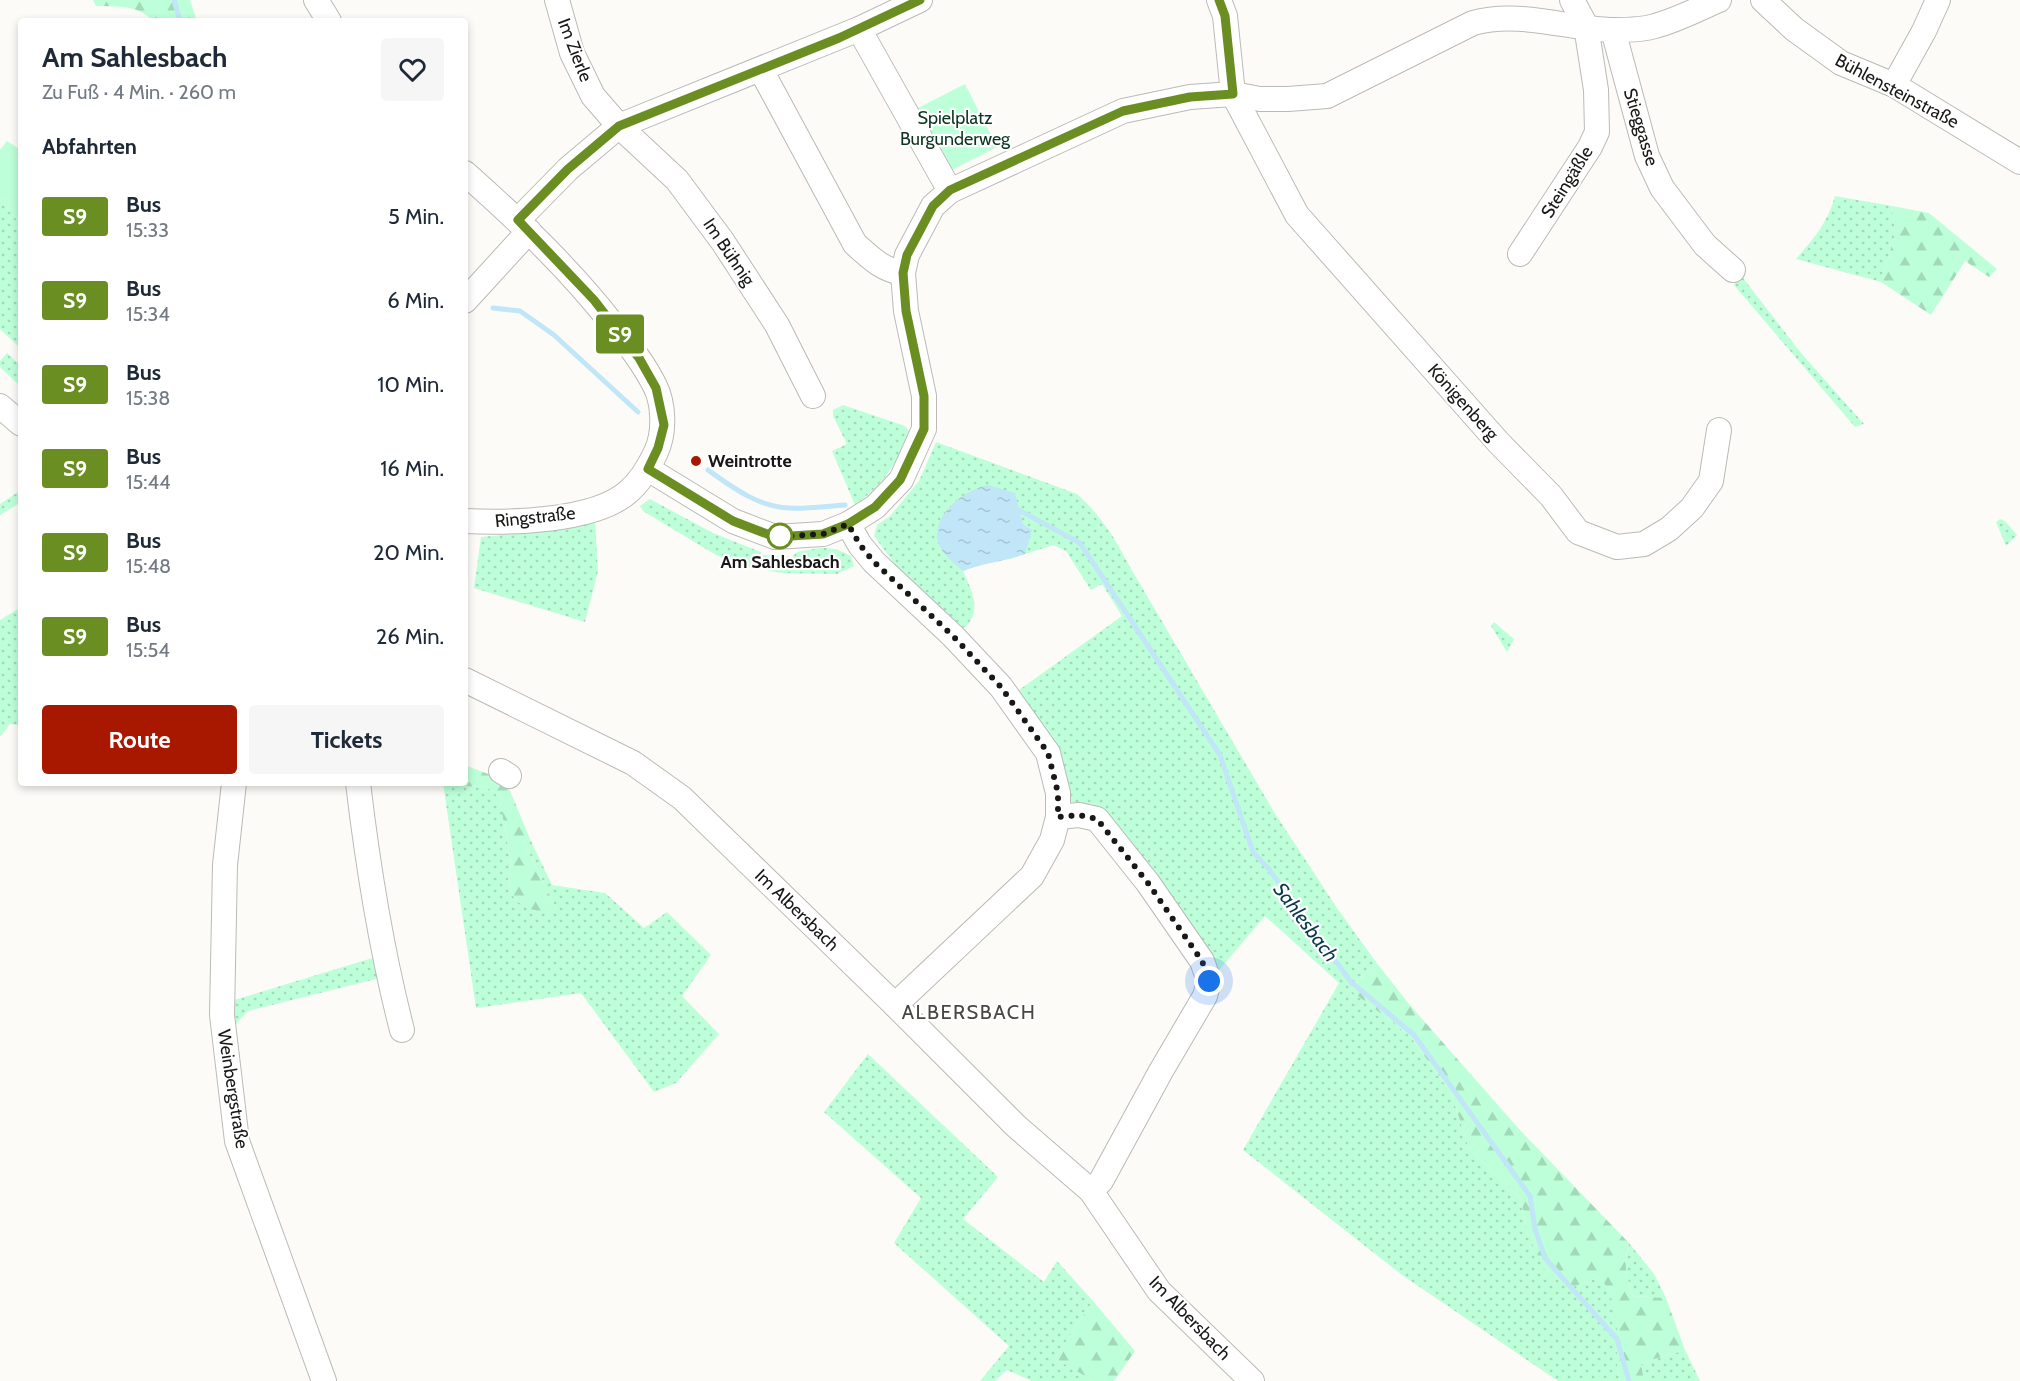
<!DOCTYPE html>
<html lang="de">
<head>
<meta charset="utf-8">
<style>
	:root { --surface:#fff; --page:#f6f6f7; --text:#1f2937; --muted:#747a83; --accent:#a81800 }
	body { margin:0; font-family:Cabin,sans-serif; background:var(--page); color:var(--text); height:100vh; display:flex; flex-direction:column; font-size:22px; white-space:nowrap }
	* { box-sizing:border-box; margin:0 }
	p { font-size:20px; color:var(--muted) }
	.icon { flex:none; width:33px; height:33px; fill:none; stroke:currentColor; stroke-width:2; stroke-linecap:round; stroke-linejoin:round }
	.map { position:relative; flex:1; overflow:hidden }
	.details { position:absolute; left:18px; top:18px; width:450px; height:768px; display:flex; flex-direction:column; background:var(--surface); border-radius:6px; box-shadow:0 3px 9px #0003 }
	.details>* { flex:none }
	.badge { padding:0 12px; border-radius:4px; font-size:21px; line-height:39px }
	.you { position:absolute; width:30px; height:30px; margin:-15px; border:4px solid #fff; border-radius:50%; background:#1a73e8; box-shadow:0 0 0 9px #1a73e833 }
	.map>.badge { position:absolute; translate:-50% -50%; box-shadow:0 0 0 3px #fff }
	h2 { padding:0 24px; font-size:22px; line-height:54px }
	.round { display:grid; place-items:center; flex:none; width:63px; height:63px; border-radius:6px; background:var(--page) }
	.head { display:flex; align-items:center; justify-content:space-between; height:102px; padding:0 24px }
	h1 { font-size:28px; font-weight:700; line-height:45px }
	.action { display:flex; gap:12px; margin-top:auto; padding:12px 24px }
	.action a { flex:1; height:69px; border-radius:6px; background:var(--accent); color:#fff; font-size:24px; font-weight:700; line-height:69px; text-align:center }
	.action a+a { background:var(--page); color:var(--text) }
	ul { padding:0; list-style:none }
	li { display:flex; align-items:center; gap:18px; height:84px; padding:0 24px }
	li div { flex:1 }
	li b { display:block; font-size:22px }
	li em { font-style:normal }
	li .badge { min-width:66px; font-weight:700; text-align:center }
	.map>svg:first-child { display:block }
</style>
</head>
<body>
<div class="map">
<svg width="2020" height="1381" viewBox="0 0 2020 1381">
	<defs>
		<pattern id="grass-dots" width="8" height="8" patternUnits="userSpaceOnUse" patternTransform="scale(1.5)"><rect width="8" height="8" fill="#bdffd8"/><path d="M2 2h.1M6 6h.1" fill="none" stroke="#a2dab9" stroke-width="1.8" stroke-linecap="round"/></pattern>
		<pattern id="forest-firs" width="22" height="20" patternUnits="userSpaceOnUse" patternTransform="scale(1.5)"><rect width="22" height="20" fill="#bdffd8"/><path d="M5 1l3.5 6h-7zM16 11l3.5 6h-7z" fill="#a2dab9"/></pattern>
		<pattern id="water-ripples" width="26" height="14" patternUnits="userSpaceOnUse" patternTransform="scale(1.5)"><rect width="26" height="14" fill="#c1e6f7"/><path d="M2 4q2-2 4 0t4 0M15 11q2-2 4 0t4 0" fill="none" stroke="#a5c5d3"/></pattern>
	</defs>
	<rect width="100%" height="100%" fill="#fdfbf7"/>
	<!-- grass -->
	<g fill="url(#grass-dots)">
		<path d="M1835 196 1892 206 1895 234 1881 282 1796 259C1814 238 1827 224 1835 196Z"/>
		<polygon points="0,199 21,225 21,349 0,329"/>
		<polygon points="1740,274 1801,353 1864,424 1855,427 1734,285"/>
		<polygon points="7,353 21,366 21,387 0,367 0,361"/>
		<path d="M843 405 905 426 910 433C895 465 885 483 855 505L832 451 847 444 833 416V410Z"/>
		<path d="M936 442 1077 494C1103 518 1114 537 1130 567L1274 812 1337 908 1376 962 1350 990 1410 1036 1451 1093 1469 1148 1521 1199 1528 1235 1572 1287 1601 1277C1608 1289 1614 1301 1616 1316 1620 1337 1614 1360 1620 1381H1558L1402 1275 1243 1150 1339 983 1265 916 1219 970 1093 804 1087 807 1069 801 1050 742 1019 690 1122 616 1102 584 1091 590 1066 551 1053 545 1010 559 981 564 963 571C972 592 983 611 964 628L903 575 874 536 877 525 890 516 919 481Z"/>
		<polygon points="21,490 21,502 0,515 0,504"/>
		<path d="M650 499 713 533 761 552V555L792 557 797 552C819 548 830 544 851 556L854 566 837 574 782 573 745 566 716 555 643 511 640 506Z"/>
		<polygon points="2000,519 2005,521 2017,535 2006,546 1996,522"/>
		<polygon points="595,522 598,571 585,622 474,588 481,537 557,530"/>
		<polygon points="21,607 21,725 10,724 0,737 0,620"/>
		<polygon points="1494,622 1514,639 1507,652 1491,626"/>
		<polygon points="443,783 454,783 458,786 484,787 494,791 500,802 511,862 508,883 515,900 535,911 557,910 523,841 530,839 552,885 605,893 644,928 667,912 711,955 682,996 719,1034 676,1083 654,1092 581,993 476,1008"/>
		<polygon points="379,956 384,977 248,1011 234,1026 231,1001"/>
		<polygon points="868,1054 998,1177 963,1219 1044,1282 1057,1261 1093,1301 1055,1358 1093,1381 1032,1381 1007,1370 995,1381 980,1381 1009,1346 894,1243 921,1198 824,1112"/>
		<path d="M1629 1243 1654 1274 1666 1298 1633 1296C1626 1275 1623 1265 1629 1243Z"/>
		<polygon points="1685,1350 1700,1381 1644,1381 1641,1363"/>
	</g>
	<!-- forest -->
	<g fill="url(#forest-firs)">
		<path d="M93 0H190L197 21H153C137 4 118 7 96 6Z"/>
		<polygon points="1892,206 1929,213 1997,269 1989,277 1965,261 1931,315 1881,282 1895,234"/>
		<path d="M465 765 506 781 530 839 523 841 557 910C541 916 528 909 515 900L508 883 511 862 500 802 494 791 484 787 458 786 454 783H465Z"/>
		<path d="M1376 962 1409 1004 1519 1129 1629 1243C1623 1264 1626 1275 1633 1296L1666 1298 1685 1350 1641 1363 1644 1381H1620C1614 1360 1619 1339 1616 1318 1615 1303 1608 1290 1601 1277L1572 1287 1547 1275 1528 1235 1521 1199 1469 1148 1451 1093 1410 1036 1350 990Z"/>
		<polygon points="1093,1301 1135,1351 1114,1381 1093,1381 1055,1358"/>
	</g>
	<!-- green -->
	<g fill="#bdffd8">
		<polygon points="965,84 997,147 946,173 914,110"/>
		<polygon points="7,141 21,150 21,225 0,199 0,150"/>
	</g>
	<!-- water -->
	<path fill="url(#water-ripples)" d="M988 485 1015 493 1023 524 1032 530 1025 554C1005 561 984 563 963 571 957 565 948 559 943 552 922 523 961 490 988 485Z"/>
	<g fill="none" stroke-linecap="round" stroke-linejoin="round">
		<!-- stream -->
		<g stroke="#c1e6f7" stroke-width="5">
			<polyline points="174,0 180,21"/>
			<polyline points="493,308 520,311 554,335 638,412"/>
			<path d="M708 470C732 487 758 507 789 508 807 509 827 506 845 505"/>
			<polyline points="1015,508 1080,543 1220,755 1253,852 1268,868 1351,982 1414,1035 1530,1196 1535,1229 1545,1258 1617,1339 1629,1381"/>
		</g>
		<defs>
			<g id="minor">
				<polyline points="316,0 329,21"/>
				<polyline points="557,0 572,53 593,96 619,126 677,180 723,242 777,325 813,396"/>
				<polyline points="1219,0 1225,16 1233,94 1297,215 1499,443 1551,496 1578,532 1617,547 1644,544 1669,529 1692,508 1711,481 1719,430"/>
				<polyline points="1763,0 1794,29 1841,63 1894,85 2020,162"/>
				<polyline points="859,29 950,191"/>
				<polyline points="1613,30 1647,156 1662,188 1705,245 1733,270"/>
				<path d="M761 70 855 244C871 258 882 270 903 273"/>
				<polyline points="1894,85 1924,31 1938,0"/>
				<path d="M465 173C518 220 570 269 614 326 629 345 644 364 655 386 664 404 665 433 656 452 649 467 641 481 628 492 594 522 509 523 465 521"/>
				<polyline points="518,220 568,169 619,126 859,29 920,0"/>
				<polyline points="1520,254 1590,147 1597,132 1596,90 1586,26 1572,0"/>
				<polyline points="465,301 529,231"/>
				<polyline points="0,406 21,424"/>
				<path d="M648 469 733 521 775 537 823 534 848 524 875 507 901 480 924 429V396L906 311 903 273 907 255 933 206 950 191 1123 111 1190 97 1233 94 1260 99H1288L1327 96 1473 23C1520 10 1567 29 1614 30 1627 30 1643 30 1655 26 1677 20 1698 9 1719 0"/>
				<polyline points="848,524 860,545 874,562 953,636 1001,687 1048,753 1058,793 1058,817 1052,840 1032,876 895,1005"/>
				<polyline points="465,680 633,763 682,798 895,1005 1016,1126 1091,1191 1159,1291 1252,1381"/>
				<polyline points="501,771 509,776"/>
				<polyline points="234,783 225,865 222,1015 237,1141 324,1381"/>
				<path d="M358 783C368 867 381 949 402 1030"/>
				<polyline points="1058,817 1079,815 1097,819 1148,883 1202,961 1209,981 1205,996 1161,1071 1101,1181 1091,1191"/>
			</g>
		</defs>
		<!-- minor casing -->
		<use href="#minor" stroke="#bbbab6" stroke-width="26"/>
		<!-- minor -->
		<use href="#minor" stroke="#fff" stroke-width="24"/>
	</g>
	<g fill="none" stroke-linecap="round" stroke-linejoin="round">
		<defs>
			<polyline id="line" points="920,0 839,38 619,126 568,169 518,220 594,300 639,358 656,388 664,425 658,448 648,469 733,521 775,537 823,534 848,524 875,507 900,480 924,429 924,396 906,311 903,273 907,255 933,206 950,190 1123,111 1190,97 1233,94 1225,16 1219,0"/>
		</defs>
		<!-- line casing -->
		<use href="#line" stroke="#fff" stroke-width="14"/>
		<!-- line -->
		<use href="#line" stroke="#6b8e23" stroke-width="9"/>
		<!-- walk -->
		<polyline stroke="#191817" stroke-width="6" stroke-dasharray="0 10.8" points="780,536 775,537 823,534 848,524 860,545 874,562 953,636 1001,687 1048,753 1058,793 1058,817 1079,815 1097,819 1148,883 1202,961 1209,981"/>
	</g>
	<!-- markers -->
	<circle fill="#a81800" stroke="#fff" stroke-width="2" cx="696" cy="461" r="6"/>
	<circle fill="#fff" stroke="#6b8e23" stroke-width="3" cx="780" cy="536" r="12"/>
	<g text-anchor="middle" stroke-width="4.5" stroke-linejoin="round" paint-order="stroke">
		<!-- street labels -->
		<g font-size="18" fill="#191817" stroke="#fff">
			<text transform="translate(575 50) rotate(69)" y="6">Im Zierle</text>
			<text transform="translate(1897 91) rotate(28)" y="6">Bühlensteinstraße</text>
			<text transform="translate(1641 127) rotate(73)" y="6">Stieggasse</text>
			<text transform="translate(1567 182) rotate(-58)" y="6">Steingäßle</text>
			<text transform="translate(729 252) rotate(56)" y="6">Im Bühnig</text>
			<text transform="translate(1463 402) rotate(48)" y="6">Königenberg</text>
			<text transform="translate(535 517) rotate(-6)" y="6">Ringstraße</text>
			<text transform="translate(797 910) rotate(44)" y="6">Im Albersbach</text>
			<text transform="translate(233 1089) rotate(81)" y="6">Weinbergstraße</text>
			<text transform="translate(1190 1318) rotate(46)" y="6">Im Albersbach</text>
		</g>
		<!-- park labels -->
		<g font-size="18" fill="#0b3421" stroke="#fff">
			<text x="955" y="124">Spielplatz<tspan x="955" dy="21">Burgunderweg</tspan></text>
		</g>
		<!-- poi labels -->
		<g font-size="18" font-weight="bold" fill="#191817" stroke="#fff" text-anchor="start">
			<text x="708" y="467">Weintrotte</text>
		</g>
		<!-- stop labels -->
		<g font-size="18" font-weight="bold" fill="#191817" stroke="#fff">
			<text x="780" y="568">Am Sahlesbach</text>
		</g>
		<!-- water labels -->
		<g font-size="20" font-style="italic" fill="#09394b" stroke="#fff">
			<text transform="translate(1306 922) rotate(53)" y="7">Sahlesbach</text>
		</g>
		<!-- neighbourhood labels -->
		<g font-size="20" letter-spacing="1.5" fill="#484743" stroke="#fff">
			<text x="969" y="1019">ALBERSBACH</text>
		</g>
	</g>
</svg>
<div class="you" style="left:1209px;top:981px"></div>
<b class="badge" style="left:620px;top:334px;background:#6b8e23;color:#fff">S9</b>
<section class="details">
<div class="head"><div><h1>Am Sahlesbach</h1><p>Zu Fuß · 4 Min. · 260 m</p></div><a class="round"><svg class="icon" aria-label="heart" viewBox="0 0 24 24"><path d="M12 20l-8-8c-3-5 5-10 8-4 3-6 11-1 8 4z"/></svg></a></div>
<h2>Abfahrten</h2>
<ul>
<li><span class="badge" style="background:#6b8e23;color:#fff">S9</span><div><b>Bus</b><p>15:33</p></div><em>5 Min.</em></li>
<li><span class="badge" style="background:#6b8e23;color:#fff">S9</span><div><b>Bus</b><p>15:34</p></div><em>6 Min.</em></li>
<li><span class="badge" style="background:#6b8e23;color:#fff">S9</span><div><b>Bus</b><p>15:38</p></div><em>10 Min.</em></li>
<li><span class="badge" style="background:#6b8e23;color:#fff">S9</span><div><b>Bus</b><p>15:44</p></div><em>16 Min.</em></li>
<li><span class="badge" style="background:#6b8e23;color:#fff">S9</span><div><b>Bus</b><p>15:48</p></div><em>20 Min.</em></li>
<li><span class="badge" style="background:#6b8e23;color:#fff">S9</span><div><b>Bus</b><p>15:54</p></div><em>26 Min.</em></li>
</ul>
<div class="action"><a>Route</a><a>Tickets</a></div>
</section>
</div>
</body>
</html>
